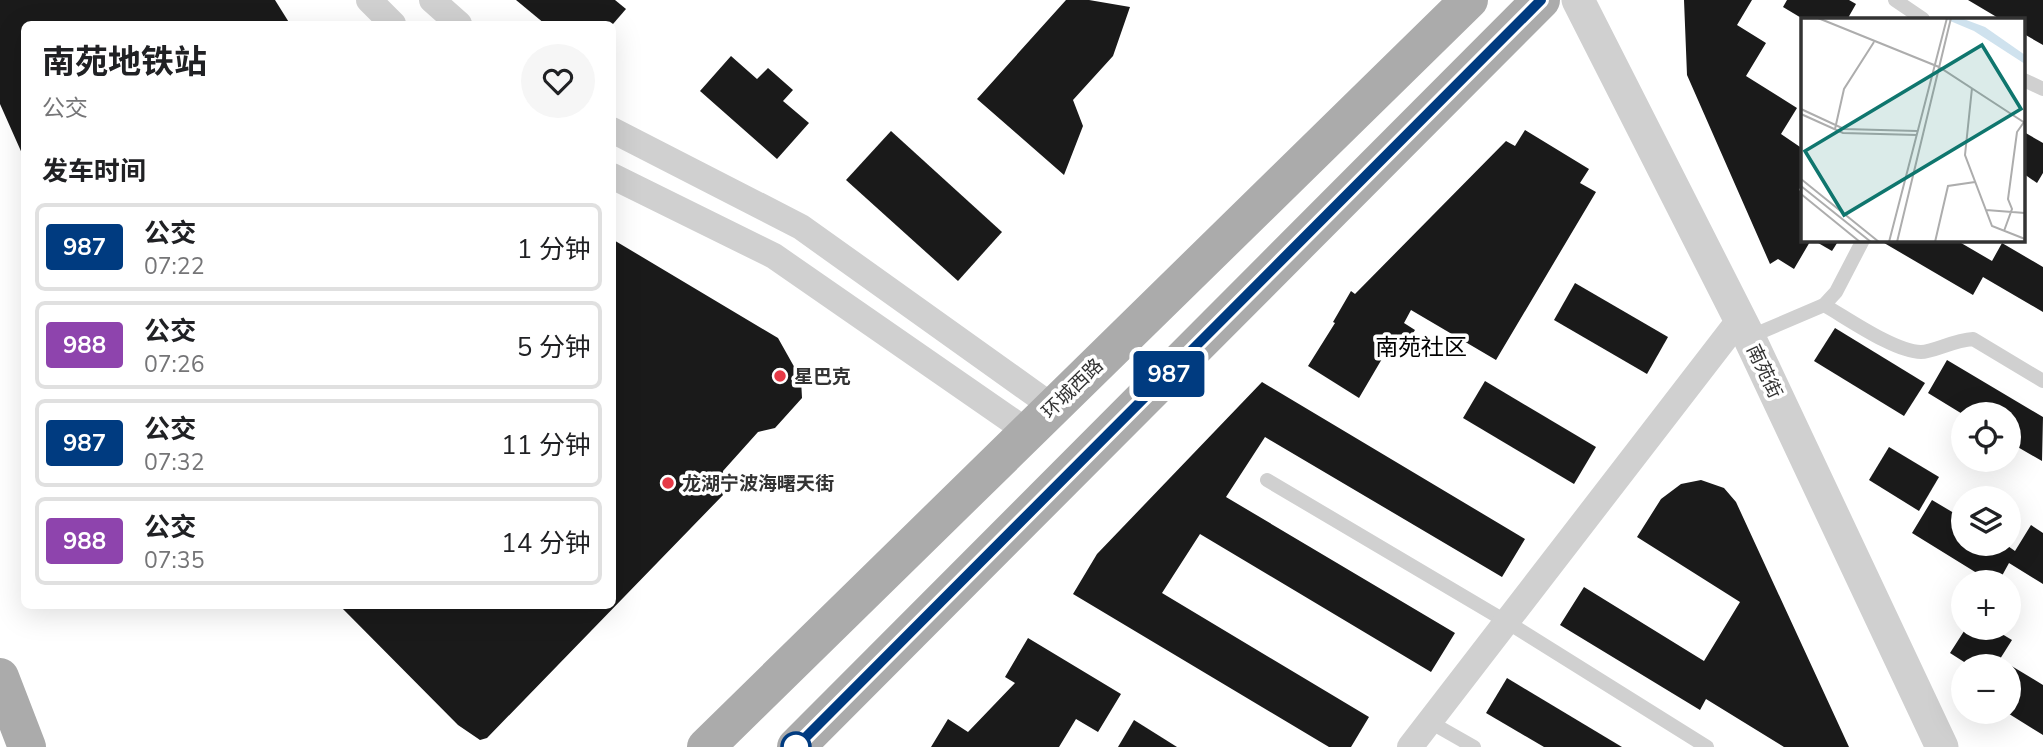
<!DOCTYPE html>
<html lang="zh">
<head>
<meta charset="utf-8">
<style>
	:root { --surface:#fff; --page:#f6f6f6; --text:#202124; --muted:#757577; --line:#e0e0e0 }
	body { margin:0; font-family:"Nunito Sans","Noto Sans SC",sans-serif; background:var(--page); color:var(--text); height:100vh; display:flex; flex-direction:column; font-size:26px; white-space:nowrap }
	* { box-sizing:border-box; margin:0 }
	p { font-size:23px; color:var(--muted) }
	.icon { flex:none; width:38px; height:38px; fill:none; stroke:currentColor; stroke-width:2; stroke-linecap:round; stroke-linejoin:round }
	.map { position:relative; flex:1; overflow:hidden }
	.drawer { position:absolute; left:21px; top:21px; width:595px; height:588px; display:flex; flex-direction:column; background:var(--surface); border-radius:10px; box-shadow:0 7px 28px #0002 }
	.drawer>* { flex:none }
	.badge { padding:0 14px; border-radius:5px; font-size:24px; line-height:46px }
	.controls { position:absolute; left:1951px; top:402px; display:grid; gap:14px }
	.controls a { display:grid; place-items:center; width:70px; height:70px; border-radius:50%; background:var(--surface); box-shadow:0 7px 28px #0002; font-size:35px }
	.map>.badge { position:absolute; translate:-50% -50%; box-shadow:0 0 0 4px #fff }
	h2 { padding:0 21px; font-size:26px; line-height:63px }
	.round { display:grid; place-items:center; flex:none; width:74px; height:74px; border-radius:37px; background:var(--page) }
	.headline { display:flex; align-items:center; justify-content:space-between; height:119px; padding:0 21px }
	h1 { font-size:33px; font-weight:700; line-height:52px }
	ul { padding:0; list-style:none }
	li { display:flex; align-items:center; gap:21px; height:88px; margin:0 14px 10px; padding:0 7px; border:4px solid var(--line); border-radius:10px }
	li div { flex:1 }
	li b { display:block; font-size:26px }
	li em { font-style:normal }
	li .badge { min-width:77px; font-weight:700; text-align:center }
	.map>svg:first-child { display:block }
</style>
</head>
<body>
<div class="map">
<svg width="2043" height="747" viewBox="0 0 2043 747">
	<rect width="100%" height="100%" fill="#fff"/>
	<!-- building -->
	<g fill="#1a1a1a">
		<polygon points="0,0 275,0 290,24 24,24 24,158 0,104"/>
		<polygon points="516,0 615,0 626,9 613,24 545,24"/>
		<polygon points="1066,0 1089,0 1130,7 1113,56 1073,100 1083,126 1064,175 977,99"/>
		<polygon points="1684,0 1752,0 1737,25 1766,43 1746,76 1797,108 1781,134 1803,149 1803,182 1799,190 1803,193 1803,240 1811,240 1794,269 1778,259 1770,264 1687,75"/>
		<polygon points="1787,0 1849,0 1856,4 1848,18 1851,19 1803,19 1783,7"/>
		<polygon points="1968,0 2043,0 2043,45 2024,34 2024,19 2000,19"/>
		<polygon points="731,56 757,79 768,68 793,90 783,101 809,123 777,159 700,91"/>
		<polygon points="1525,130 1589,169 1580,183 1596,192 1496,360 1411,310 1404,323 1415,330 1397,359 1386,352 1359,398 1308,366 1335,323 1333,322 1351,291 1355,294 1506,141 1515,146"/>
		<polygon points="891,131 1002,232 958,281 846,180"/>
		<polygon points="2024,132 2043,143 2043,173 2037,183 2024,174"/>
		<polygon points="612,239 778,338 801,379 802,398 775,428 758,432 723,471 724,494 487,738 480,740 458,725 340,606 612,606"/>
		<polygon points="1813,240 1839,240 1832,251"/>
		<polygon points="1879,240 1956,240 1992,261 2002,243 2043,267 2043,312 1983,277 1973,295"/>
		<polygon points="1575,283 1668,337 1647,374 1554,320"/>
		<polygon points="1835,328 1925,383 1904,416 1814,361"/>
		<polygon points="1947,360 2043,417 2042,461 2009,442 2009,415 1964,415 1928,393"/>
		<polygon points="1485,381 1596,447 1574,484 1463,418"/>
		<polygon points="1262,382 1525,539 1502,577 1265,437 1226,497 1455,633 1431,672 1200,534 1162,593 1369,717 1351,747 1329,747 1073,594 1097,554"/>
		<polygon points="1889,447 1939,477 1919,511 1869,480"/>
		<polygon points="1701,480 1724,488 1736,502 1849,747 1784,747 1706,699 1700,710 1560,625 1584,587 1704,661 1740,602 1637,537 1661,499 1681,484"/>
		<polygon points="1932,500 1964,519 1964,544 2005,544 2015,551 2031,525 2043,533 2043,584 2009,563 1998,583 1993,583 1912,533"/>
		<polygon points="1966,628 1992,628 2012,640 2000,659 2043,685 2043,735 2006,712 2009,712 2009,667 1972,667 1950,653"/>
		<polygon points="1028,638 1121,694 1098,732 1076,719 1059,747 931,747 948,719 968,732 1015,683 1005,677"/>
		<polygon points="1507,678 1622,747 1544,747 1486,713"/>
		<polygon points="1134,720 1177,747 1118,747"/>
	</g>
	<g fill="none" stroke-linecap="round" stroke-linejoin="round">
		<!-- service -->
		<g stroke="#d0d0d0" stroke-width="14">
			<polyline points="1895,0 1923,19"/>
			<polyline points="2024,80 2043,89"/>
			<path d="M1824 305C1847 318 1895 352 1921 352 1933 352 1954 340 1973 339L2043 381"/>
			<polyline points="1749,337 1824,305 1836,292 1863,240"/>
			<polyline points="1267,480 1507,622 1707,747"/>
			<polyline points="1430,722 1474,747"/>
		</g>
		<!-- minor -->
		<g stroke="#d0d0d0" stroke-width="26">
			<polyline points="369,0 393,24"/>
			<polyline points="432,0 459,24"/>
			<polyline points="612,130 801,227 1053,407"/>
			<polyline points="612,176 774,256 1028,432"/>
			<polyline points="1410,747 1740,319"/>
		</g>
		<!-- tertiary -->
		<polyline stroke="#d0d0d0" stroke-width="33" points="1578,0 1749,337 1942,747"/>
		<!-- primary -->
		<g stroke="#ababab" stroke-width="38">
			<polyline points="0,677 27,747"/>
			<polyline points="706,747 1469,0"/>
			<polyline points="796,747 1541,0"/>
		</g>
	</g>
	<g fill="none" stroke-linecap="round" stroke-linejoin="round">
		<defs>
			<polyline id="line" points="796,747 1541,0"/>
		</defs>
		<!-- line casing -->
		<use href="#line" stroke="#fff" stroke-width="16"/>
		<!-- line -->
		<use href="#line" stroke="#003b80" stroke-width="10"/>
	</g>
	<!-- markers -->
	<g fill="#e63946" stroke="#fff" stroke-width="2.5">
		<circle cx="780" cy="376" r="7"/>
		<circle cx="668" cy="483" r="7"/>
	</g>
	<circle fill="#fff" stroke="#003b80" stroke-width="3.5" cx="796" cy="747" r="14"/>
	<g text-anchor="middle" stroke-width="7" stroke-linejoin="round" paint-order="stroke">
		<!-- street labels -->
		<g font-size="19" fill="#333" stroke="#fff">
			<text transform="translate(1765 371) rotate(65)" y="7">南苑街</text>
			<text transform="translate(1072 388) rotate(-44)" y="7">环城西路</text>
		</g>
		<!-- poi labels -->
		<g font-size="19" font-weight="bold" fill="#333" stroke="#fff" text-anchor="start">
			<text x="794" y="383">星巴克</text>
			<text x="682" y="490">龙湖宁波海曙天街</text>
		</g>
		<!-- quarter labels -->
		<g font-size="23" fill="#000" stroke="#fff">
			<text x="1421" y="355">南苑社区</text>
		</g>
	</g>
	<!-- overview -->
	<g transform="translate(1801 18)">
		<rect width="224" height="224" fill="#fff"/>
		<path d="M142 0H160L184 9 224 37V46L173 13Z" fill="#cfe2ee"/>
		<path fill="none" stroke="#adadad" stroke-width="2" d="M17 0 138 49 224 105M171 70 164 137 191 208 224 221M0 91 43 111 116 113M0 96 42 115 116 117M34 111 43 71 73 24M0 161 78 224M0 168 70 224M0 176 59 224M185 192 224 195M203 213 211 191 207 181 216 114 223 104M88 224 146 0M96 224 150 0M134 224 147 168 174 164"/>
		<path fill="#0f766e" fill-opacity="0.15" stroke="#0f766e" stroke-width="3.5" d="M181 27 220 91 43 197 4 133Z"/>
		<rect width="224" height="224" fill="none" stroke="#333" stroke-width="3.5"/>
	</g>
</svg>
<div class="controls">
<a><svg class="icon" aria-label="locate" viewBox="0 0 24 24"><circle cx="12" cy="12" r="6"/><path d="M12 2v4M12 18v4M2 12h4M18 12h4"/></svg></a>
<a><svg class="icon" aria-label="layers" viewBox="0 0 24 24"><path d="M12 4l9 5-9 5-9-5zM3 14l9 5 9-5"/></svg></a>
<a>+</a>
<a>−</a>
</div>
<b class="badge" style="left:1169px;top:374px;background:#003b80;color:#fff">987</b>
<section class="drawer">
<div class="headline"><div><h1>南苑地铁站</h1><p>公交</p></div><a class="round"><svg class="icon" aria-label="heart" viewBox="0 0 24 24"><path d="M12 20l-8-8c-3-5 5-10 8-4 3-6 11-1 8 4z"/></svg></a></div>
<h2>发车时间</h2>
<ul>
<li><span class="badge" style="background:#003b80;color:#fff">987</span><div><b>公交</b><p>07:22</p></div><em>1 分钟</em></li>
<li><span class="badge" style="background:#8e44ad;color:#fff">988</span><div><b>公交</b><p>07:26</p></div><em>5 分钟</em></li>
<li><span class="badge" style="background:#003b80;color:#fff">987</span><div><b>公交</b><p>07:32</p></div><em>11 分钟</em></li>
<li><span class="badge" style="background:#8e44ad;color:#fff">988</span><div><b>公交</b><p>07:35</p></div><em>14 分钟</em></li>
</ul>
</section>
</div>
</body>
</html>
